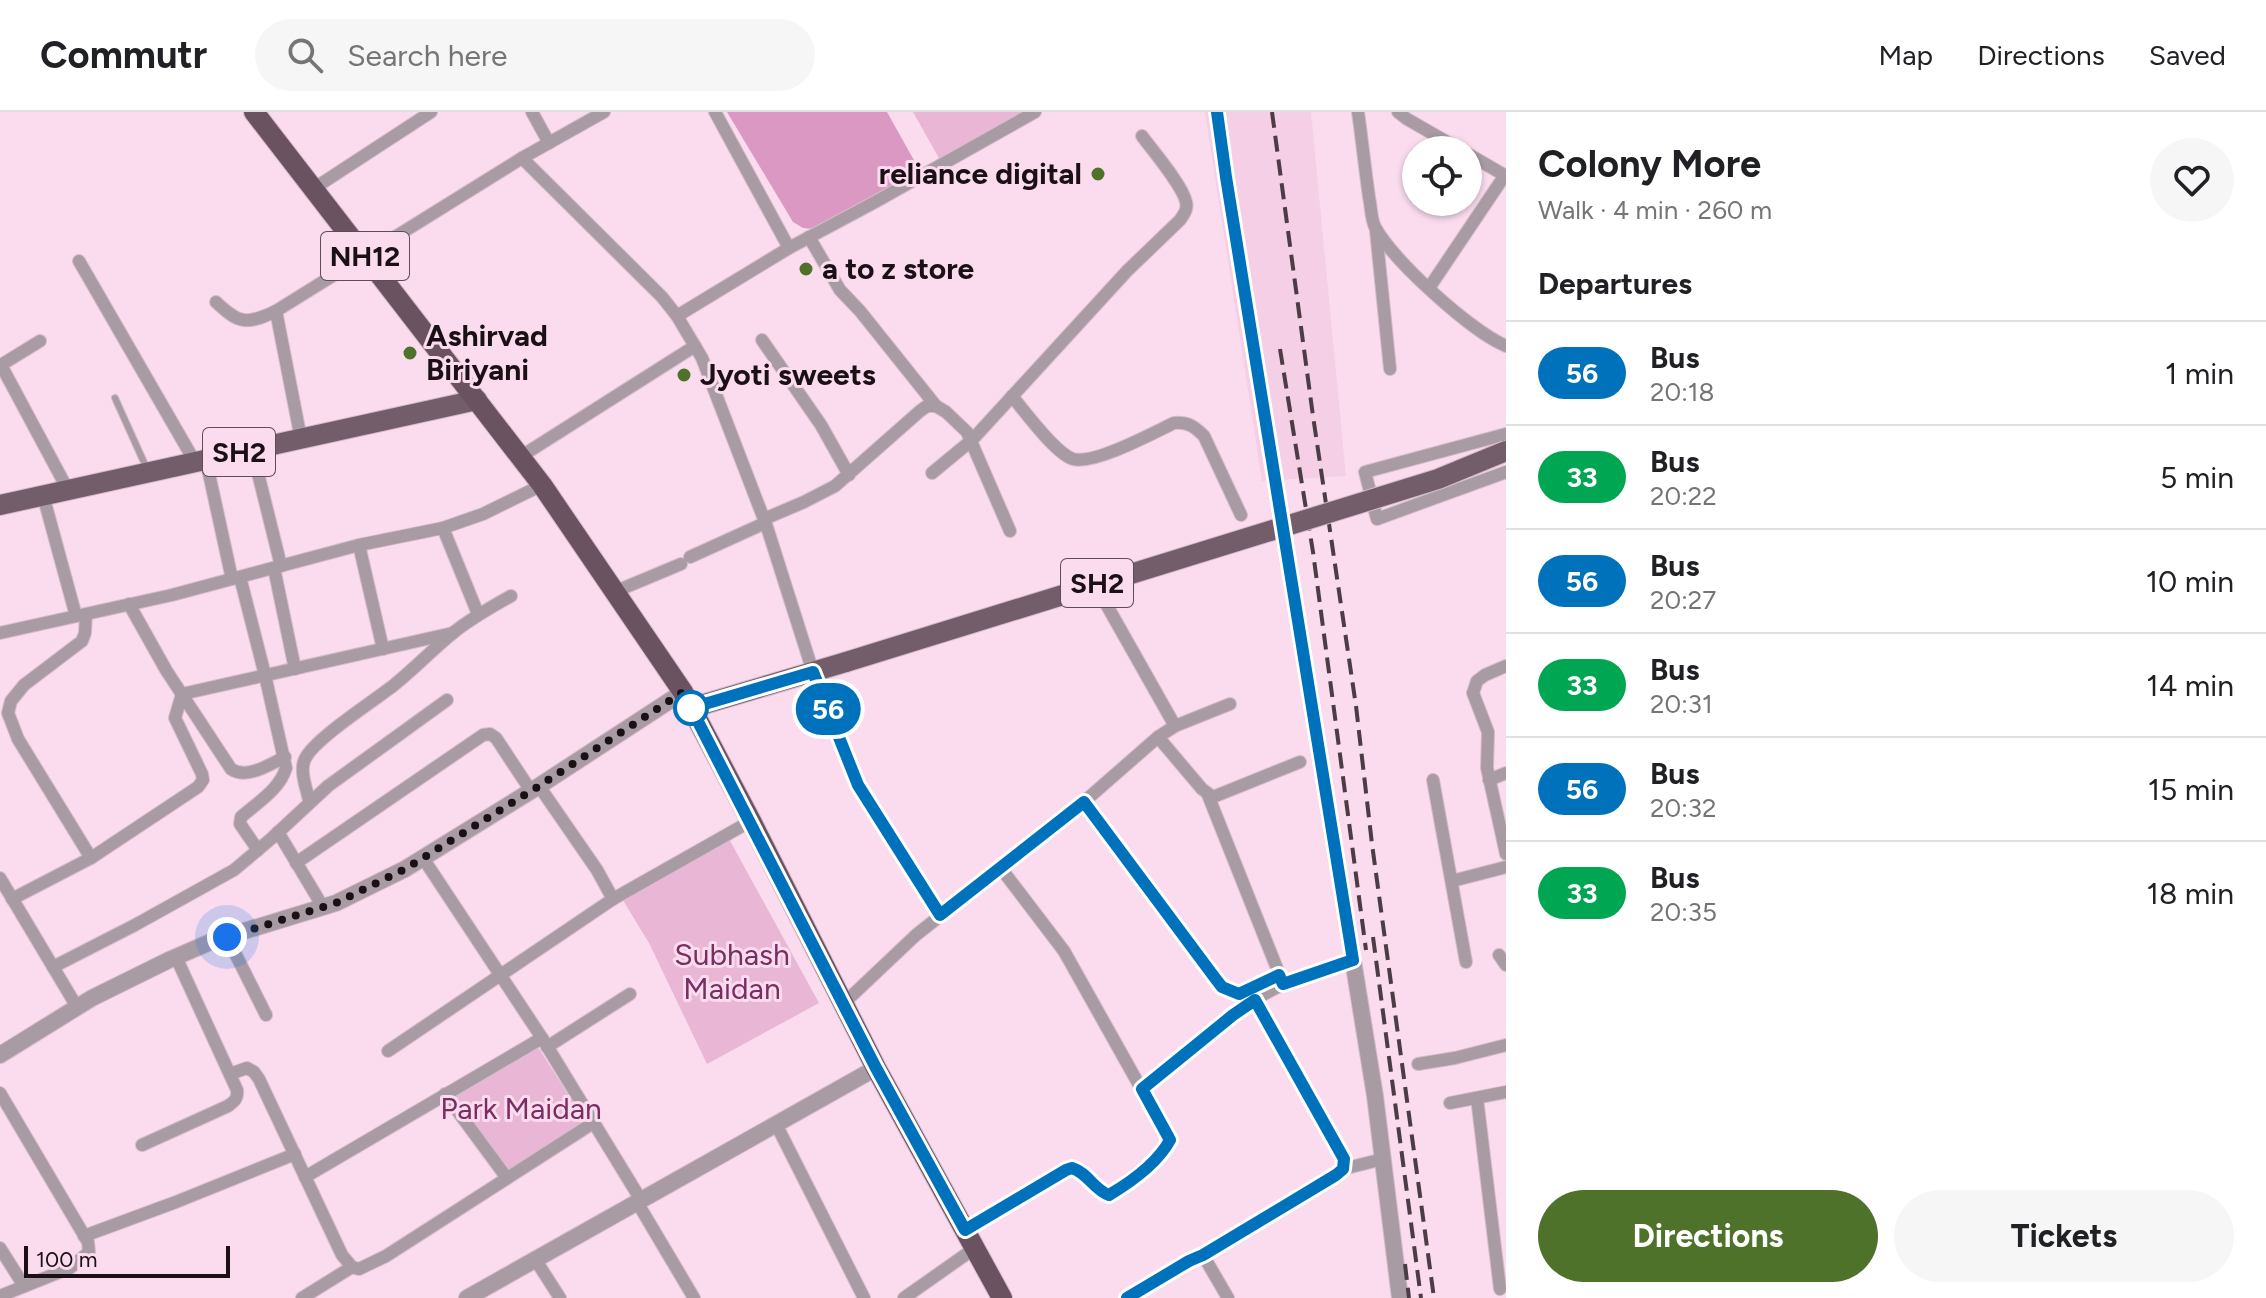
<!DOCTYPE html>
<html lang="en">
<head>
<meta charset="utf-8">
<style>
	:root { --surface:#fff; --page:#f6f6f6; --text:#202124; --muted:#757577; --line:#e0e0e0; --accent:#4f722a }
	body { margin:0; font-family:Figtree,sans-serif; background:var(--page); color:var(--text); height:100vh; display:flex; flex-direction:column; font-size:30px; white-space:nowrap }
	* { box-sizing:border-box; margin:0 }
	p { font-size:26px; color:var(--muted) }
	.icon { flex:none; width:44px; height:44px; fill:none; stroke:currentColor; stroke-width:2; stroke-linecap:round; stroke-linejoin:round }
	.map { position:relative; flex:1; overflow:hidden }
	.side { display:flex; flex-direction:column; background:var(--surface); width:760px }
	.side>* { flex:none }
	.badge { padding:0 16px; border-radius:26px; font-size:28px; line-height:52px }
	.controls { position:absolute; left:1402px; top:24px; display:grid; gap:16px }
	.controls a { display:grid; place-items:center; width:80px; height:80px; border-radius:50%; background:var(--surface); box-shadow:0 2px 6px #0004; font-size:40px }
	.scale { position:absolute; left:24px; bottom:20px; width:206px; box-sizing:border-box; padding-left:8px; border:4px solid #1a1016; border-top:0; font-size:22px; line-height:28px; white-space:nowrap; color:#1a1016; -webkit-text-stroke:6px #fadcee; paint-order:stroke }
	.you { position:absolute; width:40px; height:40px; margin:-20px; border:6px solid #fff; border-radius:50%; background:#1a73e8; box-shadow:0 0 0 12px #1a73e833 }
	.map>.badge { position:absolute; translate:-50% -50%; box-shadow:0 0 0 4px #fff }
	h2 { padding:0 32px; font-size:30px; line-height:72px }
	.round { display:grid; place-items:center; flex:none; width:84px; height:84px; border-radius:42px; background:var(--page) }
	.summary { display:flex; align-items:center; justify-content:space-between; height:136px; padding:0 32px }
	h1 { font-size:38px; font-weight:700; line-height:60px }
	.action { display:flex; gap:16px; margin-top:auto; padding:16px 32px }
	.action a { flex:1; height:92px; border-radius:48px; background:var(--accent); color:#fff; font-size:32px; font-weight:700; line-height:92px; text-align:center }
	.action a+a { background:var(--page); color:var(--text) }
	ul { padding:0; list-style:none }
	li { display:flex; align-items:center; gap:24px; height:104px; padding:0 32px; border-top:2px solid var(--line) }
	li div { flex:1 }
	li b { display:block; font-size:30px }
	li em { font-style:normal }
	li .badge { min-width:88px; font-weight:700; text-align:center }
	header { display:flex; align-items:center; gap:48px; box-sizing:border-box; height:112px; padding:0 40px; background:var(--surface); border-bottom:2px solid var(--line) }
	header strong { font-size:38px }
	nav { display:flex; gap:44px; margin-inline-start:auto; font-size:28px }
	.search { width:560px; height:72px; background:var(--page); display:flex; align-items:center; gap:20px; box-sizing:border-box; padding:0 28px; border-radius:44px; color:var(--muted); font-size:30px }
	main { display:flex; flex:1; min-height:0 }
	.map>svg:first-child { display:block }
</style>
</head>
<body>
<header>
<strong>Commutr</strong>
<div class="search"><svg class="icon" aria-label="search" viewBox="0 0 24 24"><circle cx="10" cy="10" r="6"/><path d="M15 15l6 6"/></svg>Search here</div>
<nav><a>Map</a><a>Directions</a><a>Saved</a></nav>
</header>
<main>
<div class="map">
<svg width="1506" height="1186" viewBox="0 0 1506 1186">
	<rect width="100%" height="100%" fill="#fadcee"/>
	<!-- built -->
	<polygon fill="#f4cfe6" points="1205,0 1311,0 1346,364 1262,369"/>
	<!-- green -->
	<g fill="#e9b6d6">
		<polygon points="913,0 1023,0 940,48"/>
		<polygon points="728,725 819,891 707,952 649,831 621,785"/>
		<polygon points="536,932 586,1010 508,1061 455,983"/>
	</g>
	<!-- water -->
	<polygon fill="#da98c2" points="727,0 887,0 920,59 814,117 803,116 793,110"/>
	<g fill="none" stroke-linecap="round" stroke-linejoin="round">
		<defs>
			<polyline id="service" points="115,286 147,357"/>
			<g id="minor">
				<polyline points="532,0 549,31"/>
				<polyline points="715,0 789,136"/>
				<path d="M1358 0C1362 28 1365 57 1369 85 1371 94 1371 107 1375 115 1392 148 1472 220 1506 234"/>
				<polyline points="1398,0 1407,7 1461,38"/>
				<polyline points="1468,42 1506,64"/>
				<polyline points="522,46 662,185 677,204 702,246 767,415 813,560 858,673 940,803"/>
				<polyline points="313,77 431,0"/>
				<polyline points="1376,119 1390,257"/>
				<polyline points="809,125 840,178 860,199 936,294"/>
				<polyline points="79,149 195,350"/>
				<polyline points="1429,176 1505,63"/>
				<path d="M216 190C239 212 247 213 276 199L522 46 604 0"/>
				<polyline points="276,199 301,327"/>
				<polyline points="677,204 789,136 875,90 1035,0"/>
				<polyline points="762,228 821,313 849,363"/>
				<polyline points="40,229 1,253 68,378"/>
				<path d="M1012 284C1024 299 1056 342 1073 347 1094 353 1153 321 1174 311 1188 310 1194 314 1204 324L1241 403"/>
				<polyline points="1506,322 1365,360 1377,407 1506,360"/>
				<polyline points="252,337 281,454"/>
				<polyline points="520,345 695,234"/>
				<polyline points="206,348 232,467"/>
				<path d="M932 361 972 328 1127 159 1180 108C1184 102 1188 97 1186 90 1183 74 1153 39 1142 24"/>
				<polyline points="43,383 76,504"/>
				<polyline points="764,407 804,390 835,374 920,299 927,294 936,294 946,300 967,320 1010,419"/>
				<polyline points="443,416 478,502"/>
				<polyline points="359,433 383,537"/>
				<polyline points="690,445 765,411"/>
				<polyline points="274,456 295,557"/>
				<path d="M240 465 265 563 286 656C280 677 257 691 241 705L240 712 258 738"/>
				<polyline points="614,480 681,452"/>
				<polyline points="1101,483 1175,614"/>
				<path d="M129 492 166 558 231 657C247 668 270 652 285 645"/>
				<polyline points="86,502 85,521 82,529 24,573 11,589 8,601 18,627 91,746"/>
				<polyline points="0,521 172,483 359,433 443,416 483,402 542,373"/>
				<polyline points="1506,554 1485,563 1477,569 1473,581 1488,620 1487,656 1506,742"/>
				<polyline points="1158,625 1202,677 1213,685 1300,650"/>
				<polyline points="1433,668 1466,850"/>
				<polyline points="1489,668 1506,661"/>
				<polyline points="539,674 597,758 613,787"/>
				<polyline points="1208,683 1282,869"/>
				<path d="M309 689C307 677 299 659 305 647 314 627 374 589 394 573 415 556 433 537 454 520 472 506 491 495 511 484"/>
				<polyline points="1084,690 1222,875 1239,882 1279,863"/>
				<polyline points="278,720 323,795"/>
				<polyline points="423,746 542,926 641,1088"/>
				<polyline points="296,751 483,623 490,622 496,626 531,679"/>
				<polyline points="0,766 77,895"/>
				<polyline points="1452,769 1506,755"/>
				<polyline points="12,787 91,746 198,675 203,668 202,662 175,606 182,582 453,521"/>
				<polyline points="227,825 266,903"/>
				<polyline points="1499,843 1506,853"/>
				<polyline points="53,855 135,813 234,758 272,726 328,674 447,588"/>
				<polyline points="843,892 916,823 1078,695 1158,625 1175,614 1230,592"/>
				<polyline points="547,935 630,882"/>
				<polyline points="388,939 613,787 751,709"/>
				<polyline points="1418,952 1455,946 1506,933"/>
				<polyline points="230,962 247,956 254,960 259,967 342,1143 352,1155 359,1157 386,1144 593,1011"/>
				<path d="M1142 977C1185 942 1232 896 1282 873 1305 862 1330 856 1353 848"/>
				<polyline points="0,981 88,1130 89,1140 70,1156 0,1184"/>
				<polyline points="445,982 507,1066"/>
				<polyline points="1477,986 1500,1177"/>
				<polyline points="1450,991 1506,980"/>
				<polyline points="776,1012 864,1186"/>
				<path d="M142 1033 228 994C235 989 238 986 237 978L176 845"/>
				<polyline points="1343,1057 1383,1047"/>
				<polyline points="305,1065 542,926"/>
				<polyline points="637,1090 694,1186"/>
				<path d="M965 1118 1072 1056C1088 1061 1094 1078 1109 1083L1158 1045 1170 1028 1064 839 1000 755"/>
				<polyline points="84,1124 176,1090 295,1042"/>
				<polyline points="0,1136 24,1174"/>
				<path d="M1203 1143 1336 1063C1344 1055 1346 1050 1341 1040L1255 888"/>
				<polyline points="535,1147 560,1186"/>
				<polyline points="302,1186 352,1155"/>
				<polyline points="904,1186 975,1136"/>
				<polyline points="1127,1186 1189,1149 1203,1143 1228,1186"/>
			</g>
			<g id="tertiary">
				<polyline points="1217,0 1226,65 1375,984 1400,1186"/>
				<polyline points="0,943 92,886 169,848 215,828 336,791 405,757 539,674 683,580"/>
				<polyline points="467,1186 876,956"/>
			</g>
			<g id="primary">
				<polyline points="0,393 477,288"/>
				<polyline points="691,596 846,550"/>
			</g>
			<polyline id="trunk" points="254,0 542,373 683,580 751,709 876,956 1002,1186"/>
		</defs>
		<!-- service casing -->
		<use href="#service" stroke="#d6bbcb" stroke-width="8"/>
		<!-- minor casing -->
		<use href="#minor" stroke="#d6bbcb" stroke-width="14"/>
		<!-- tertiary casing -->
		<use href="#tertiary" stroke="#d6bbcb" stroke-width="18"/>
		<!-- primary casing -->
		<use href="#primary" stroke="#d6bbcb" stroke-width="22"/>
		<!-- trunk casing -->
		<use href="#trunk" stroke="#d6bbcb" stroke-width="22"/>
		<!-- service -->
		<use href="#service" stroke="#a89ba3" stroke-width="6"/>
		<!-- minor -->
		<use href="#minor" stroke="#a89ba3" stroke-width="12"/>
		<!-- tertiary -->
		<use href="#tertiary" stroke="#a89ba3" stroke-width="16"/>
		<!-- primary -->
		<use href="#primary" stroke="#735d6b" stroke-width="20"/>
		<!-- trunk -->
		<use href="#trunk" stroke="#6a5261" stroke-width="20"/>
		<!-- rail -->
		<g stroke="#4b3c45" stroke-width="4" stroke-dasharray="16 8" stroke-linecap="butt">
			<polyline points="1272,0 1313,304 1356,594 1372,732 1434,1186"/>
			<polyline points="1280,237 1313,440 1366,838"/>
			<polyline points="1373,825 1421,1186"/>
			<polyline points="1405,1152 1409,1186"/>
		</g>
		<defs>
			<polyline id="primary-bridge" points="846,550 1438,367 1506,339"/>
		</defs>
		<!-- primary-bridge casing -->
		<use href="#primary-bridge" stroke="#d6bbcb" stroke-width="22" stroke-linecap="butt"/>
		<!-- primary-bridge -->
		<use href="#primary-bridge" stroke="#735d6b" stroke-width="20"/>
	</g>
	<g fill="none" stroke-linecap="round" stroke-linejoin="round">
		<defs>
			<path id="line" d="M1127 1186 1189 1149 1203 1143 1336 1063 1343 1057 1344 1047 1255 888 1233 903 1142 977 1170 1028C1158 1050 1131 1070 1109 1083 1094 1078 1088 1061 1072 1056L1066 1058 965 1118 876 956 691 596 813 560 858 673 940 803 1084 690 1215 866 1222 875 1239 882 1279 863 1283 872 1353 848 1226 65 1217 0"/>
		</defs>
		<!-- line casing -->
		<use href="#line" stroke="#fff" stroke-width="18"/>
		<!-- line -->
		<use href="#line" stroke="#0072bc" stroke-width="12"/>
		<!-- walk -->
		<polyline stroke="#1a1016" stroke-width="8" stroke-dasharray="0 14.4" points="227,825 336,791 405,757 539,674 683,580 691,596"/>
	</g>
	<!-- markers -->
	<g fill="#4f722a" stroke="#fadcee" stroke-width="3">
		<circle cx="1098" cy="62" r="8"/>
		<circle cx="806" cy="157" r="8"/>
		<circle cx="410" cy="241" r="8"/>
		<circle cx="684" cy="263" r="8"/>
	</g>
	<circle fill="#fff" stroke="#0072bc" stroke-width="4" cx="691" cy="596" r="16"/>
	<g text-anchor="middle" stroke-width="6" stroke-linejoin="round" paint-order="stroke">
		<!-- shield labels -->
		<g fill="#fadcee" stroke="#5d4d57" stroke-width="2">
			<rect x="321" y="120" width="88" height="48" rx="6"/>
			<rect x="203" y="316" width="72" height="48" rx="6"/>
			<rect x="1061" y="447" width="72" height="48" rx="6"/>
		</g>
		<g font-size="28" font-weight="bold" fill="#1a1016">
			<text x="365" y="154">NH12</text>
			<text x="239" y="350">SH2</text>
			<text x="1097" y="481">SH2</text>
		</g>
		<!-- poi labels -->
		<g font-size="30" font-weight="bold" fill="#1a1016" stroke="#fadcee" text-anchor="start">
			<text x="1082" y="72" text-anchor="end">reliance digital</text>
			<text x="822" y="167">a to z store</text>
			<text x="426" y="234">Ashirvad<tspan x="426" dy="34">Biriyani</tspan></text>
			<text x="700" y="273">Jyoti sweets</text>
		</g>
		<!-- park labels -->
		<g font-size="30" fill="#7a2d63" stroke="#fadcee">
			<text x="732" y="853">Subhash<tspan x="732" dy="34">Maidan</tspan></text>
			<text x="521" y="1007">Park Maidan</text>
		</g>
	</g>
</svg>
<div class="controls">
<a><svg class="icon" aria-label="locate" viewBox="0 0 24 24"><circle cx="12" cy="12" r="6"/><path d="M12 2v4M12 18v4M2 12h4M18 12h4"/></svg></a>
</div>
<div class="scale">100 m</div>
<div class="you" style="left:227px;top:825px"></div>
<b class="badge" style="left:828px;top:597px;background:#0072bc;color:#fff">56</b>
</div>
<section class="side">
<div class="summary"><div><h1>Colony More</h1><p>Walk · 4 min · 260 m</p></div><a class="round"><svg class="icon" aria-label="heart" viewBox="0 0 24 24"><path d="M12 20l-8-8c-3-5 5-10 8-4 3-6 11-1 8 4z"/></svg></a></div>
<h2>Departures</h2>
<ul>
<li><span class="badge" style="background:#0072bc;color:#fff">56</span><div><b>Bus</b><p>20:18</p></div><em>1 min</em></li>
<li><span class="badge" style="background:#00a651;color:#fff">33</span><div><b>Bus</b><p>20:22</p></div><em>5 min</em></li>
<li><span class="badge" style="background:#0072bc;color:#fff">56</span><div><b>Bus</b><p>20:27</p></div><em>10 min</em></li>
<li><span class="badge" style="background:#00a651;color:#fff">33</span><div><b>Bus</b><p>20:31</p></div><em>14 min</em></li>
<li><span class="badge" style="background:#0072bc;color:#fff">56</span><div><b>Bus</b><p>20:32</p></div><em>15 min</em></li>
<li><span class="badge" style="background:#00a651;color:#fff">33</span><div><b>Bus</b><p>20:35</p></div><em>18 min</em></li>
</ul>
<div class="action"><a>Directions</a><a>Tickets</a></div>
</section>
</main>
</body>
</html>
